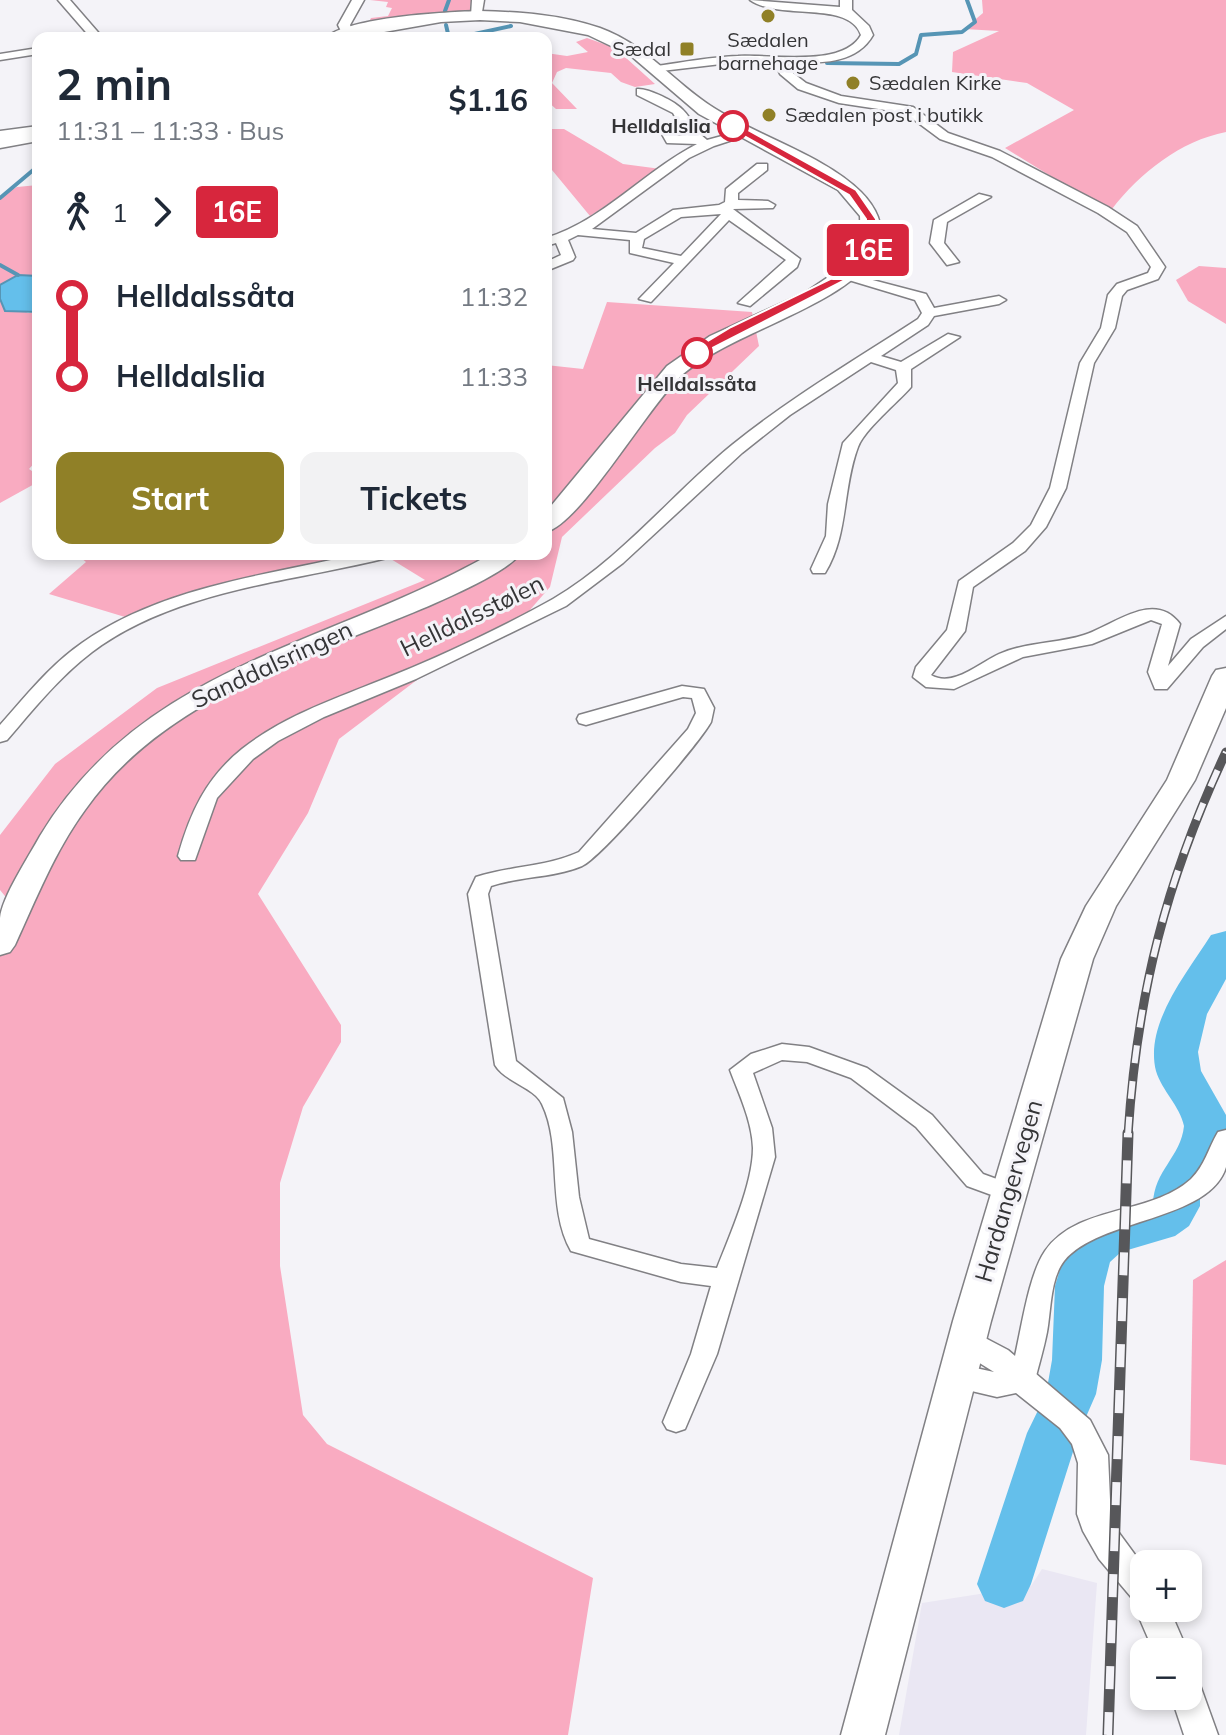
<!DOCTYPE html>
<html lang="en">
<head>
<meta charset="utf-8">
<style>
	:root { --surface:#fff; --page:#f2f2f3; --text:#1f2937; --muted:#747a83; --accent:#908027 }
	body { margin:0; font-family:Mulish,sans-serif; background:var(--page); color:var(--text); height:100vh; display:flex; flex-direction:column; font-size:30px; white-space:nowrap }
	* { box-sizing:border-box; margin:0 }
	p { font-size:26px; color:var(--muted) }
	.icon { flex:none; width:44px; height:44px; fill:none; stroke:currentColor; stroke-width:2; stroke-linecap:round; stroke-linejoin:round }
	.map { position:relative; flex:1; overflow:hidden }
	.panel { position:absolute; left:32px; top:32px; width:520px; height:528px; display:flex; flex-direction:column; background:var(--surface); border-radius:16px; box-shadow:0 4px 12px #0003 }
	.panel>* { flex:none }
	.badge { padding:0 16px; border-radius:6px; font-size:28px; line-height:52px }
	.controls { position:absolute; left:1130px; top:1550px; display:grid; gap:16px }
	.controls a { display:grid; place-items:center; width:72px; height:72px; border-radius:16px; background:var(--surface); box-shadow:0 4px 12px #0003; font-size:40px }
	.map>.badge { position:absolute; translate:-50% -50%; box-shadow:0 0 0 4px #fff }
	.legs { display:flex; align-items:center; gap:12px; height:88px; padding:0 24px; font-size:26px }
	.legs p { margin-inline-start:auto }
	.headline { display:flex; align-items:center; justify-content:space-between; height:136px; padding:0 24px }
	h1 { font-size:44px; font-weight:700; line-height:60px }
	.action { display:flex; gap:16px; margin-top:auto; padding:16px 24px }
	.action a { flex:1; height:92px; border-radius:16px; background:var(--accent); color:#fff; font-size:32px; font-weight:700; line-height:92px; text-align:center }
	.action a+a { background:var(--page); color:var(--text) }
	ul { padding:0 24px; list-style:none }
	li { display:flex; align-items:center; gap:28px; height:80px; font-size:30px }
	li i { display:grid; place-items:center; width:12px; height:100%; margin:0 10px; background:currentColor }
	li i::after { content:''; width:20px; height:20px; margin:-10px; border:6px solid; border-radius:50%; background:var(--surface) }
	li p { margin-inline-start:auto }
	li:first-child i { background:linear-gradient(#0000 50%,currentColor 0) }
	li:last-child i { background:linear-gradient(currentColor 50%,#0000 0) }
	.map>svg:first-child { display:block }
</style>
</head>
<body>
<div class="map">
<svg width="1226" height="1735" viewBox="0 0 1226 1735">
	<rect width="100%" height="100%" fill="#f4f3f8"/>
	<!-- built -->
	<polygon fill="#eae7f3" points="1042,1569 1097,1583 1086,1735 899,1735 922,1603 1031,1586"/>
	<!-- green -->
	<g fill="#f9abc1">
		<polygon points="370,0 471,0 470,10 368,24 371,18 388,16 392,8 386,7 388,2"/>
		<path d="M982 0H1226V132C1180 141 1140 173 1112 209L1093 202 1005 148 1074 110 1027 83 952 72 953 52 999 31 964 29 983 13Z"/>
		<polygon points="587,38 615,48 655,84 635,87 621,82 611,73 566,68 557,72 552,83 577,109 556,109 546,100 546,53 567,56 588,52 576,42"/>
		<polygon points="546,129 564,129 623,164 661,169 590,216 552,170 546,171"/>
		<polygon points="38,185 38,276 18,275 0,285 0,196 17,187"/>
		<polygon points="1199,266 1226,268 1226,324 1188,301 1176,280"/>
		<polygon points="0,299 28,313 38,312 38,459 29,469 38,475 38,482 0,503"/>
		<polygon points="607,302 752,312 759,346 687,415 675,433 655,448 562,537 550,587 515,627 438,664 339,739 308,813 258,894 341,1025 341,1042 303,1107 280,1183 280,1266 303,1415 327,1444 593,1578 568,1735 0,1735 0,923 9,901 0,890 0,835 55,764 157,688 425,580 386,556 125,617 49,594 86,562 76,554 546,554 546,365 583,369"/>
		<polygon points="1226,1260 1226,1465 1190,1460 1193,1280"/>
	</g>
	<!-- water -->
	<polygon fill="#64bfeb" stroke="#5695b5" stroke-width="2" points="18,275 38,276 38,312 5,311 0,299 0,285"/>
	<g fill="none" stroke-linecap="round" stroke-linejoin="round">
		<!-- stream -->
		<g stroke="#5695b5" stroke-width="4">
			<polyline points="445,11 449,0"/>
			<polyline points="446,25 449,38"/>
			<polyline points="456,38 511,26"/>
			<polyline points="827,63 899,64 916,54 921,35 962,32 975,22 967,0"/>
			<polyline points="0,198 38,166"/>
			<polyline points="0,265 18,275"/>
		</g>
		<!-- river -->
		<path fill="#64bfeb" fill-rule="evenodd" d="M1226 931V979L1207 1014 1198 1052 1201 1071 1226 1115V1141L1200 1185V1206L1189 1226 1175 1236 1121 1252 1110 1262 1104 1286 1102 1360 1096 1394 1079 1433 1031 1584 1023 1601 1004 1608 985 1601 977 1584 1027 1433 1046 1394 1052 1360 1055 1286 1064 1256 1078 1233 1087 1227 1153 1204C1154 1170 1181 1157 1184 1126 1180 1106 1162 1091 1156 1071 1144 1023 1188 972 1211 935Z"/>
		<defs>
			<g id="minor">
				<polygon points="58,0 70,0 103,38 91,38"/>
				<polygon points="352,0 364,0 350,25 353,33 347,36 343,35 338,25"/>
				<polygon points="472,0 484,0 481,18 471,16"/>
				<path d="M750 0 840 7V0H852V10L869 26 873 35C856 65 818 63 787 63L789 70 806 83 841 96 913 107 948 133 1000 151 1108 207 1137 226 1165 267 1158 279 1127 290 1122 296 1115 328 1094 363 1066 488 1046 527 1025 551 973 587 965 631 931 675C953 688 979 663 999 654 1026 642 1056 644 1084 635 1113 626 1154 589 1180 624L1168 666 1191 639 1226 616V629L1203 647 1167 689H1155L1148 672 1162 624 1151 620 1092 644 1023 657 954 689 926 687 913 677 916 667 947 630 959 581 1013 543 1031 525 1050 488 1080 363 1101 328 1108 295 1117 284 1148 273 1151 267 1127 232 1098 213 992 157 940 139 905 113 839 103 798 89 780 74 775 63 738 62 653 72V68L657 66C684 62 711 57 738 56 770 54 843 68 861 35 849 0 780 21 750 0Z"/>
				<polygon points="38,48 38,54 0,60 0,54"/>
				<path d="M637 89C648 88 675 101 683 110 693 120 695 131 707 140L748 129 754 133 714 146 689 158 592 229 636 233 673 210 719 205 725 202 726 189 757 164H767V170L738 193V200L768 201 775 205 773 208 733 209 800 259 797 267 750 306 738 303 786 260 729 220 651 302 639 299 674 263 630 253V240L578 235 568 240 575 257 573 260 546 271V262L561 255 556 243 546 246V238C604 220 643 172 697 144L667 143 659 129 661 126H669L675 136 685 135 673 113 637 95ZM721 214 681 256 642 248 644 239 681 217Z"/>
				<polygon points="38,126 38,134 0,139 0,131"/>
				<polygon points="979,194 991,197 947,222 944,243 959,262 947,265 930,243 934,220"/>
				<path d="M842 272 926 294 934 308 999 296 1006 300 999 304 934 316 928 325 881 356 901 362 948 334 960 337 911 369V387C898 402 864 430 858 447 842 489 849 534 825 573H813L811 569 826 536 828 504 843 443 898 383 896 370 871 362 790 415 742 453 623 563 566 606 416 679 324 717 278 741 253 759 217 798 195 860H181L178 856C190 813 206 778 242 749 286 714 343 696 394 675 443 655 507 625 553 599 621 559 672 494 732 445 790 398 855 360 918 319L922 313 915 300 842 278Z"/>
				<path d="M359 554H389L387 558C290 582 175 590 92 652 59 677 33 710 7 740L0 742V725C26 696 50 665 82 643 161 587 267 575 359 554Z"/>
				<path d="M682 686 704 689 714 708 711 722C698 745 602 857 582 866 553 878 521 876 491 886L488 894 516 1061 563 1098 572 1132 579 1197 589 1239 681 1264 717 1268C730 1235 753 1183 753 1148 752 1121 739 1094 730 1070L751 1054 782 1044 809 1047 867 1068 932 1115 983 1174 1016 1186 1020 1192 1016 1198 1008 1201 967 1186 916 1127 851 1078 807 1062 782 1060 753 1073 772 1128 775 1157 717 1354 685 1429 676 1432 667 1429 663 1422 691 1354 711 1286 681 1282 571 1251C546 1207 563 1147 542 1104 534 1087 505 1082 495 1065L468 894 476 877C510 866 546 867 579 852L688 729 696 713 692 698 683 697 586 725 579 723 577 719 579 715Z"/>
				<path d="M1226 1130C1226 1141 1226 1156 1226 1167 1210 1221 1099 1218 1064 1261 1050 1279 1051 1311 1047 1332 1044 1348 1039 1364 1035 1380L1031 1387 1022 1390 1013 1387 1009 1380C1020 1344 1026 1279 1045 1251 1078 1204 1150 1216 1191 1179 1205 1165 1208 1149 1218 1132Z"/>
			</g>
			<g id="tertiary">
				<polygon points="968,1329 1008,1350 1090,1420 1108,1455 1111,1522 1144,1567 1144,1608 1169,1608 1188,1652 1154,1652 1135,1608 1137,1604 1099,1559 1083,1531 1077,1514 1078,1463 1072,1444 1060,1428 1016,1393 997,1397 946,1385 942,1376 946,1367 957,1364 994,1372 957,1349 953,1341 957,1333"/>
				<polygon points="1188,1681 1200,1685 1218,1735 1184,1735 1171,1696 1188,1696"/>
			</g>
			<g id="secondary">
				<path d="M480 11C521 12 562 15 600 28 647 45 673 82 714 108 758 136 825 156 861 192 875 206 886 226 879 246 858 304 728 331 680 377 647 408 581 523 546 532V512L667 366 710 336 806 292 846 265 861 244 860 216 838 190 699 114 630 55 588 35 520 22 480 20 441 22 350 38H325C349 17 446 12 480 11Z"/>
				<polygon points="38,131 38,141 0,148 0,138"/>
				<path d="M491 554H520C505 575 423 609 397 619 284 665 158 706 85 810 55 851 36 899 15 945L10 952 0 955C0 943 0 930 0 918 2 897 29 856 40 836 144 664 329 646 491 554Z"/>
			</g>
			<polygon id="primary" points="1226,668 1226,708 1195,780 1116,906 1093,959 991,1321 885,1735 841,1735 953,1321 1061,959 1086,906 1167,780 1212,676 1216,670"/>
		</defs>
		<!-- minor casing -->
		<use href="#minor" stroke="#818084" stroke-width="3"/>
		<!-- tertiary casing -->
		<use href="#tertiary" stroke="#818084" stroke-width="3"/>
		<!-- secondary casing -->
		<use href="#secondary" stroke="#818084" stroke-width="3"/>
		<!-- primary casing -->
		<use href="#primary" stroke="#818084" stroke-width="3"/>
		<!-- minor -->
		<use href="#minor" fill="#fff" fill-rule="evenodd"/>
		<!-- tertiary -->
		<use href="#tertiary" fill="#fff" fill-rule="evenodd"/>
		<!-- secondary -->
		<use href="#secondary" fill="#fff" fill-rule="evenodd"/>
		<!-- primary -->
		<use href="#primary" fill="#fff" fill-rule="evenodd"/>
		<defs>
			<path id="rail-far1" d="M1128 1135C1137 994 1166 880 1226 752"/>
			<polyline id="rail" points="1108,1735 1128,1133"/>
		</defs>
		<!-- rail-far1 casing -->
		<use href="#rail-far1" stroke="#57575a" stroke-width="9"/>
		<!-- rail casing -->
		<use href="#rail" stroke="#57575a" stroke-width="11"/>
		<!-- rail-far1 -->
		<use href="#rail-far1" stroke="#f4f3f8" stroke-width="6" stroke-dasharray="18" stroke-linecap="butt"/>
		<!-- rail -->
		<use href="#rail" stroke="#f4f3f8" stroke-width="8" stroke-dasharray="23" stroke-linecap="butt"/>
	</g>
	<!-- line-1 -->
	<polygon fill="#d7263d" stroke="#fff" stroke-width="2" points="730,124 737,124 856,190 876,219 878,238 868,258 851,277 697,356 693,350 731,327 843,273 858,257 867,238 866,219 849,195 730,128"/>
	<!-- markers -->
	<g fill="#908027" stroke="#f4f3f8" stroke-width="3">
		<circle cx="768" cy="16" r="8"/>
		<rect x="679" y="41" width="16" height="16" rx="4"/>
		<circle cx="853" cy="83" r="8"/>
		<circle cx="769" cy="115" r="8"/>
	</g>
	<g fill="#fff" stroke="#d7263d" stroke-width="4">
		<circle cx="733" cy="126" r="14"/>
		<circle cx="697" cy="353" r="14"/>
	</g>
	<g text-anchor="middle" stroke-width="6" stroke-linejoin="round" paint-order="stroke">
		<!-- far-poi labels -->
		<g font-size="20" fill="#343436" stroke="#f4f3f8" text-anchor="start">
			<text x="768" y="47" text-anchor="middle">Sædalen<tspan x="768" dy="23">barnehage</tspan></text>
			<text x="671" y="56" text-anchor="end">Sædal</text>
			<text x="869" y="90">Sædalen Kirke</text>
			<text x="785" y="122">Sædalen post i butikk</text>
		</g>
		<!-- far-stop labels -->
		<g font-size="20" font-weight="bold" fill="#343436" stroke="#f4f3f8" text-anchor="end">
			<text x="711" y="133">Helldalslia</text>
			<text x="697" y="391" text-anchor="middle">Helldalssåta</text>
		</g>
		<!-- street labels -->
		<g font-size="24" fill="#343436" stroke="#f4f3f8">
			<text transform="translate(472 616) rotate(-26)" y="8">Helldalsstølen</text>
			<text transform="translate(272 665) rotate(-25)" y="8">Sanddalsringen</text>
			<text transform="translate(1009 1191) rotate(-74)" y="8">Hardangervegen</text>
		</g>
	</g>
</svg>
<div class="controls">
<a>+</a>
<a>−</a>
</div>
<b class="badge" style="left:868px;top:250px;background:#d7263d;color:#fff">16E</b>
<section class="panel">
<div class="headline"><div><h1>2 min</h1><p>11:31 – 11:33 · Bus</p></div><b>$1.16</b></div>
<div class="legs"><svg class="icon" aria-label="walk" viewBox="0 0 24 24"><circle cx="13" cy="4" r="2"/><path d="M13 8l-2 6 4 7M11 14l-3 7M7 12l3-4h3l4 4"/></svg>1<svg class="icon" aria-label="forward" viewBox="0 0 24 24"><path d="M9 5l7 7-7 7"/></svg><b class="badge" style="background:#d7263d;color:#fff">16E</b></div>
<ul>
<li><i style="color:#d7263d"></i><b>Helldalssåta</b><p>11:32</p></li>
<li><i style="color:#d7263d"></i><b>Helldalslia</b><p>11:33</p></li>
</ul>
<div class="action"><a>Start</a><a>Tickets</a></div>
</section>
</div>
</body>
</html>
